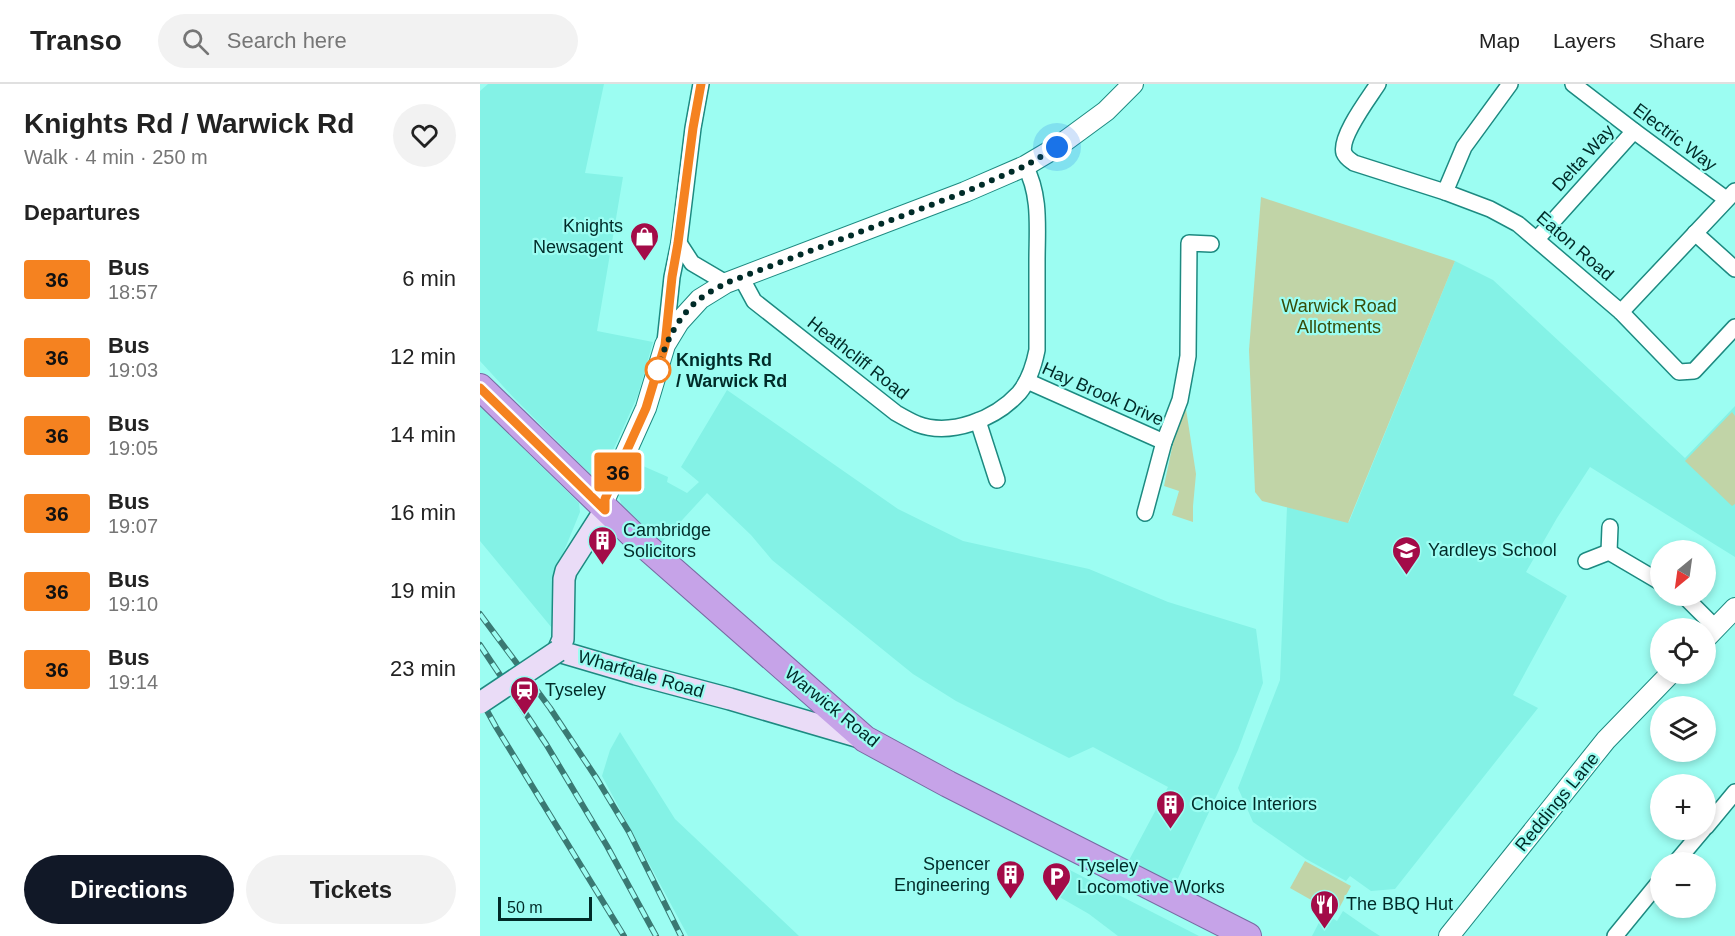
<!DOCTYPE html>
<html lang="en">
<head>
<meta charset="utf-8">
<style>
	:root { --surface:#fff; --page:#f2f2f2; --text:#222; --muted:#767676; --line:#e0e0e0; --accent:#111827 }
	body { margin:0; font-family:Arial,sans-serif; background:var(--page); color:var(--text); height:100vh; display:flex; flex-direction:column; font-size:22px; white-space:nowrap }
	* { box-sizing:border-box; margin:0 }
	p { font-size:20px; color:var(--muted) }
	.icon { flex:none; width:33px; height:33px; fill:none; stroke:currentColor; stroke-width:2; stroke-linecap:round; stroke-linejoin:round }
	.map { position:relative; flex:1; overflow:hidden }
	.drawer { display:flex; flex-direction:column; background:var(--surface); width:480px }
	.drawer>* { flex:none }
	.badge { padding:0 12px; border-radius:4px; font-size:21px; line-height:39px }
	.needle { width:39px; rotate:209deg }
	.tools { position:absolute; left:1170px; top:456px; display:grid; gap:12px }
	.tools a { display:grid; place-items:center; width:66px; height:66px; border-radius:50%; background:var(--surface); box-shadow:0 3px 9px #0003; font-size:30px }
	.scale { position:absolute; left:18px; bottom:15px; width:94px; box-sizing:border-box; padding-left:6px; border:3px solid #002b28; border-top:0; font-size:16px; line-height:21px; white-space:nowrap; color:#002b28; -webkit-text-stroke:4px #9cfdf2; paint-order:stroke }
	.you { position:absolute; width:30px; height:30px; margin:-15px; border:4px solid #fff; border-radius:50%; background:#1a73e8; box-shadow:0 0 0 9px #1a73e833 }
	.map>.badge { position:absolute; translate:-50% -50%; box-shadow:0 0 0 3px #fff }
	h2 { padding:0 24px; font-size:22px; line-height:54px }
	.round { display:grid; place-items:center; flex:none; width:63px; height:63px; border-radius:32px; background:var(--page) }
	.head { display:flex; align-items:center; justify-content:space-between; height:102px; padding:0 24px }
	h1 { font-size:28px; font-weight:600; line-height:45px }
	.action { display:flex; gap:12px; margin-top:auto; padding:12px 24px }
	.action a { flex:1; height:69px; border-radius:36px; background:var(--accent); color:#fff; font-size:24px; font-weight:600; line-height:69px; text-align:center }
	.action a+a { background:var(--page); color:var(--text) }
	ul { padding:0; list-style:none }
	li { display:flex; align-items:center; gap:18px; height:78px; padding:0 24px }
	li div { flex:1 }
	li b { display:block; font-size:22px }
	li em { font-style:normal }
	li .badge { min-width:66px; font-weight:700; text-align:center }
	header { display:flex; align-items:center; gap:36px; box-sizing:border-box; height:84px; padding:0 30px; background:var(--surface); border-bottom:2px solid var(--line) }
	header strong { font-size:28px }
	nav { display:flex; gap:33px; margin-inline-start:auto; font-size:21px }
	.search { width:420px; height:54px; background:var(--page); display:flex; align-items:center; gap:15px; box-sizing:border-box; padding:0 21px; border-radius:33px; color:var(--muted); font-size:22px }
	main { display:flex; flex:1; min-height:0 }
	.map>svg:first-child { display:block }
</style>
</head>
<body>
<header>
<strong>Transo</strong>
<div class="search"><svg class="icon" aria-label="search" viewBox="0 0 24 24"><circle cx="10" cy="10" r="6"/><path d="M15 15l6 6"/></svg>Search here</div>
<nav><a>Map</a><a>Layers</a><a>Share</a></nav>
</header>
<main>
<section class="drawer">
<div class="head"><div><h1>Knights Rd / Warwick Rd</h1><p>Walk · 4 min · 250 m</p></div><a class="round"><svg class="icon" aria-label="heart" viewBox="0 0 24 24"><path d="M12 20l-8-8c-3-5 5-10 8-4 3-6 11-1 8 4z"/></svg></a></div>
<h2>Departures</h2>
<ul>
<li><span class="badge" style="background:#f58220;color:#111">36</span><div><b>Bus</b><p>18:57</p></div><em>6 min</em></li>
<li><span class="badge" style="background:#f58220;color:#111">36</span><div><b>Bus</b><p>19:03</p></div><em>12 min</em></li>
<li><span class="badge" style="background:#f58220;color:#111">36</span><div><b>Bus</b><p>19:05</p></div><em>14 min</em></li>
<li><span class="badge" style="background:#f58220;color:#111">36</span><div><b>Bus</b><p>19:07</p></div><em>16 min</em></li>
<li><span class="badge" style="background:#f58220;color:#111">36</span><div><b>Bus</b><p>19:10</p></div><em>19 min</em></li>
<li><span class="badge" style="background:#f58220;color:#111">36</span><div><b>Bus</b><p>19:14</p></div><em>23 min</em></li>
</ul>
<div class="action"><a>Directions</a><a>Tickets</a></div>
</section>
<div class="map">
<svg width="1255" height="852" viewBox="0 0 1255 852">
	<rect width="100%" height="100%" fill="#9cfdf2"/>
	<!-- built -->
	<g fill="#84f2e6">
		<polygon points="8,0 124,0 105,89 143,93 117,247 173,258 158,311 121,393 114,394 34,314 0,277 0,7"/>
		<polygon points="975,177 1013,196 1205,374 1255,322 1255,473 1110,383 1077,434 1046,488 1087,512 1033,611 1058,624 915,805 891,807 870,792 866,797 826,775 773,738 758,704 800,596 807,423 869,438"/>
		<polygon points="247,306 418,425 483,457 609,485 688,518 776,545 783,599 758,666 694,803 648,778 688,703 613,663 589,674 476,617 433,590 292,476 271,451 227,409 181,459 142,423 139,412 154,378 188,393 187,398 207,409 219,398 201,383"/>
		<polygon points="0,322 99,419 100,428 75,489 72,544 0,457"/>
		<polygon points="140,648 195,735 319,852 208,852 122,692 130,666"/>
		<polygon points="580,781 719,852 638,852 609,830 569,807"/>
		<polygon points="863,827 889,845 900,852 832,852 844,829 857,837"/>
	</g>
	<!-- green -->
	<g fill="#c1d4a7">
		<polygon points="781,113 975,177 868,439 782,417 775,408 769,266"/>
		<polygon points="706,325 716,390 713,422 713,438 692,431 699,407 684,402 696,345"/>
		<polygon points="1252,328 1255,332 1255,420 1252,422 1205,377"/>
		<polygon points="825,777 871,802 856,830 810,804"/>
	</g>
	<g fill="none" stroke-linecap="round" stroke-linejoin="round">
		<defs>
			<g id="minor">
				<path d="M898 0C889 14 859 53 864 69 866 74 870 76 874 79L965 108 1010 125 1038 140 1141 228 1255 107"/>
				<polyline points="1093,0 1154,47 1246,115"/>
				<polyline points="965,108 984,63 1030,0"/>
				<polyline points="1215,149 1255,185"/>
				<polyline points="1057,155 1154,47"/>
				<polyline points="199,159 212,179 246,199"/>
				<path d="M261 193 274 217 416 329C423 333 430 337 437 340 471 353 515 335 539 309 549 297 554 281 557 266 557 237 557 207 557 177 557 145 561 111 545 82"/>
				<polyline points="1141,228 1199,288 1214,287 1255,243"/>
				<polyline points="185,258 192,193 199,159 213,44 221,0"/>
				<polyline points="547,297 684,358"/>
				<polyline points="498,337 517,396"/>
				<polyline points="665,429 684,358 700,316 708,272 709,159 731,160"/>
				<polyline points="1129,468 1130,443"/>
				<polyline points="1106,477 1129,468 1180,498"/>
				<polyline points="1204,512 1236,544"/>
				<polyline points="1226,743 1255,708"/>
				<polyline points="1196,778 1223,746"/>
				<polyline points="1135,852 1180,797"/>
			</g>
			<g id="tertiary">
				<polyline points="125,426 125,415 166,324 185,261 199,238 220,215 246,199 485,108 545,82 577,63 626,27 653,0"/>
				<polyline points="1226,554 1255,524"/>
				<polyline points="969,852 1126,656 1190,590"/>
			</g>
			<polyline id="secondary" points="125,426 86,487 84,495 83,555 78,567 156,590 250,615 383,654"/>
			<polyline id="trunk" points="0,303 154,452 385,655 468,700 768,852"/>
		</defs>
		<!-- minor casing -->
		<use href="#minor" stroke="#1d8a81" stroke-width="18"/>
		<!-- tertiary casing -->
		<use href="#tertiary" stroke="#1d8a81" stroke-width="22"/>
		<!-- secondary casing -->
		<use href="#secondary" stroke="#1d8a81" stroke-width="24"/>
		<!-- trunk casing -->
		<use href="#trunk" stroke="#786aa2" stroke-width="28"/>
		<!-- minor -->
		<use href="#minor" stroke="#fff" stroke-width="15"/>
		<!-- tertiary -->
		<use href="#tertiary" stroke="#fff" stroke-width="20"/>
		<!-- secondary -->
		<use href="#secondary" stroke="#eadcf7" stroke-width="21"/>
		<!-- trunk -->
		<use href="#trunk" stroke="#c6a3e8" stroke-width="26"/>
		<defs>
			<g id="rail">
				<polyline points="0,530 70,624 117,695 149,748 201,852"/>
				<polyline points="0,561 66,660 127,762 176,852"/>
				<polyline points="0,614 16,643 144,852"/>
			</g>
		</defs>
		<!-- rail casing -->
		<use href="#rail" stroke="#3a7973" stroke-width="6"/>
		<!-- rail -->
		<use href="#rail" stroke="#9cfdf2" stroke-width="4" stroke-dasharray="11" stroke-linecap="butt"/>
		<defs>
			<polyline id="secondary-bridge" points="0,619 78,567"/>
		</defs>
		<!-- secondary-bridge casing -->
		<use href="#secondary-bridge" stroke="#1d8a81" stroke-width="24" stroke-linecap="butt"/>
		<!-- secondary-bridge -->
		<use href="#secondary-bridge" stroke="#eadcf7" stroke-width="21"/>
	</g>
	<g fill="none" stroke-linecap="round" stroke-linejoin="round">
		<defs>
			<polyline id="line" points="0,304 125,426 125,415 166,324 185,261 192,193 198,159 213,44 221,0"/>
		</defs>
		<!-- line casing -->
		<use href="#line" stroke="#fff" stroke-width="14"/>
		<!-- line -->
		<use href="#line" stroke="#f58220" stroke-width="9"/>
		<!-- walk -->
		<path stroke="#002b28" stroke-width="6" stroke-dasharray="0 10.8" d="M178 286C184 260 199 230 221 214 229 208 238 204 246 199L485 108 545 82 577 63"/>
	</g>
	<!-- icons -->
	<defs>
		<symbol id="shop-pin" viewBox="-11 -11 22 30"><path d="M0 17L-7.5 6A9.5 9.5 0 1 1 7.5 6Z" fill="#a30b48" stroke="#9cfdf2"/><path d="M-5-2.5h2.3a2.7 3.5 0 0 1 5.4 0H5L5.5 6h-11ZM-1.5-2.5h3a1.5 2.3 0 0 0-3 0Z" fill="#fff"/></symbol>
		<symbol id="building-pin" viewBox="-11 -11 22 30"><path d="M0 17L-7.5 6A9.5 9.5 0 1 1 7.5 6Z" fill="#a30b48" stroke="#9cfdf2"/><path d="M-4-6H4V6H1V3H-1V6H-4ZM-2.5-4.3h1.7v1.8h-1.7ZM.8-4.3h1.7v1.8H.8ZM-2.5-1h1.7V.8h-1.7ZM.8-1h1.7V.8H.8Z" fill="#fff"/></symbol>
		<symbol id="school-pin" viewBox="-11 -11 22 30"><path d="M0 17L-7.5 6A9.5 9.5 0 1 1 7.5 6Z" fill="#a30b48" stroke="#9cfdf2"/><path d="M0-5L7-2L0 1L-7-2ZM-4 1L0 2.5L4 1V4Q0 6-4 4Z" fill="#fff"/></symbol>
		<symbol id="station-pin" viewBox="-11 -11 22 30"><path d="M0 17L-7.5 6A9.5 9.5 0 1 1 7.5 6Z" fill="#a30b48" stroke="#9cfdf2"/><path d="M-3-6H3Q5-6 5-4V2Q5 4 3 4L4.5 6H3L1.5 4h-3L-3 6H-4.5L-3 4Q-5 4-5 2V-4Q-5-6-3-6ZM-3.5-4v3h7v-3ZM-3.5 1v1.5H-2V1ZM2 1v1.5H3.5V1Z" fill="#fff"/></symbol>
		<symbol id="parking-pin" viewBox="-11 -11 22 30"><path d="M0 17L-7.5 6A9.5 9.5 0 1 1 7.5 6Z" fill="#a30b48" stroke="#9cfdf2"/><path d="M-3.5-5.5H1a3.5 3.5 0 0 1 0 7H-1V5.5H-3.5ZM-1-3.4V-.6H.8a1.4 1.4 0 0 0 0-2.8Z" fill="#fff"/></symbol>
		<symbol id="restaurant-pin" viewBox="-11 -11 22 30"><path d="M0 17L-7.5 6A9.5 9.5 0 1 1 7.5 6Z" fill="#a30b48" stroke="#9cfdf2"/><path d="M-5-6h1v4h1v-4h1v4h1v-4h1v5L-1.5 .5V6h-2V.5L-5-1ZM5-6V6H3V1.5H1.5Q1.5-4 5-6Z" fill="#fff"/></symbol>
	</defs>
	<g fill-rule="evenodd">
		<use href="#shop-pin" x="148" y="136" width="33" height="45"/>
		<use href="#building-pin" x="106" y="440" width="33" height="45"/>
		<use href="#school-pin" x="910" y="450" width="33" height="45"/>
		<use href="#station-pin" x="28" y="590" width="33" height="45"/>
		<use href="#building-pin" x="674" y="704" width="33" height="45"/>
		<use href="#building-pin" x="514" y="774" width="33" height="45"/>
		<use href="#parking-pin" x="560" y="776" width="33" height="45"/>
		<use href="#restaurant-pin" x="828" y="804" width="33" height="45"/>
	</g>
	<!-- markers -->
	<circle fill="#fff" stroke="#f58220" stroke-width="3" cx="178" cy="286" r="12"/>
	<g text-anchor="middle" stroke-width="4.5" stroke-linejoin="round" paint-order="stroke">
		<!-- street labels -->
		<g font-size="18" fill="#002b28" stroke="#9cfdf2">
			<text transform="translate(1195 53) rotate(37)" y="6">Electric Way</text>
			<text transform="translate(1103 74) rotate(-48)" y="6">Delta Way</text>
			<text transform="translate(1095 162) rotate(41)" y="6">Eaton Road</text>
			<text transform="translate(378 274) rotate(38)" y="6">Heathcliff Road</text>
			<text transform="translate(623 310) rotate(24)" y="6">Hay Brook Drive</text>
			<text transform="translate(161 590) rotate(16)" y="6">Wharfdale Road</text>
			<text transform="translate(352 623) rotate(39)" y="6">Warwick Road</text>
			<text transform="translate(1077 718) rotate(-51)" y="6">Reddings Lane</text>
		</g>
		<!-- poi labels -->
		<g font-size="18" fill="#002b28" stroke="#9cfdf2" text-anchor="start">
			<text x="143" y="148" text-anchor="end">Knights<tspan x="143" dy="21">Newsagent</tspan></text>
			<text x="143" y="452">Cambridge<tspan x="143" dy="21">Solicitors</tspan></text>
			<text x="948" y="472">Yardleys School</text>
			<text x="65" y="612">Tyseley</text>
			<text x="711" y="726">Choice Interiors</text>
			<text x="510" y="786" text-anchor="end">Spencer<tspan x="510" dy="21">Engineering</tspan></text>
			<text x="597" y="788">Tyseley<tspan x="597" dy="21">Locomotive Works</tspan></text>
			<text x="866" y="826">The BBQ Hut</text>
		</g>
		<!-- park labels -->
		<g font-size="18" fill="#374d0a" stroke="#9cfdf2">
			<text x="859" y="228">Warwick Road<tspan x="859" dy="21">Allotments</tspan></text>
		</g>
		<!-- stop labels -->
		<g font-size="18" font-weight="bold" fill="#002b28" stroke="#9cfdf2" text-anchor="start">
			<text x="196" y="282">Knights Rd<tspan x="196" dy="21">/ Warwick Rd</tspan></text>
		</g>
	</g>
</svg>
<div class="tools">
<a><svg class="needle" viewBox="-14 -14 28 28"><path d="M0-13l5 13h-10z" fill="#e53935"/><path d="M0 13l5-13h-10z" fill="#767676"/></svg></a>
<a><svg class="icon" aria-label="locate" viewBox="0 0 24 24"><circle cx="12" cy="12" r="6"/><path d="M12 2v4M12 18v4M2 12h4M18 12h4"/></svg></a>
<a><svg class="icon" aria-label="layers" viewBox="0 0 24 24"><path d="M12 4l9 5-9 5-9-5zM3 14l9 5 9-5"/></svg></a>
<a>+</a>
<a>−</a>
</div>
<div class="scale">50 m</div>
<div class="you" style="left:577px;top:63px"></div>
<b class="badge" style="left:138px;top:388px;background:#f58220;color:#111">36</b>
</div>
</main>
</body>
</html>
